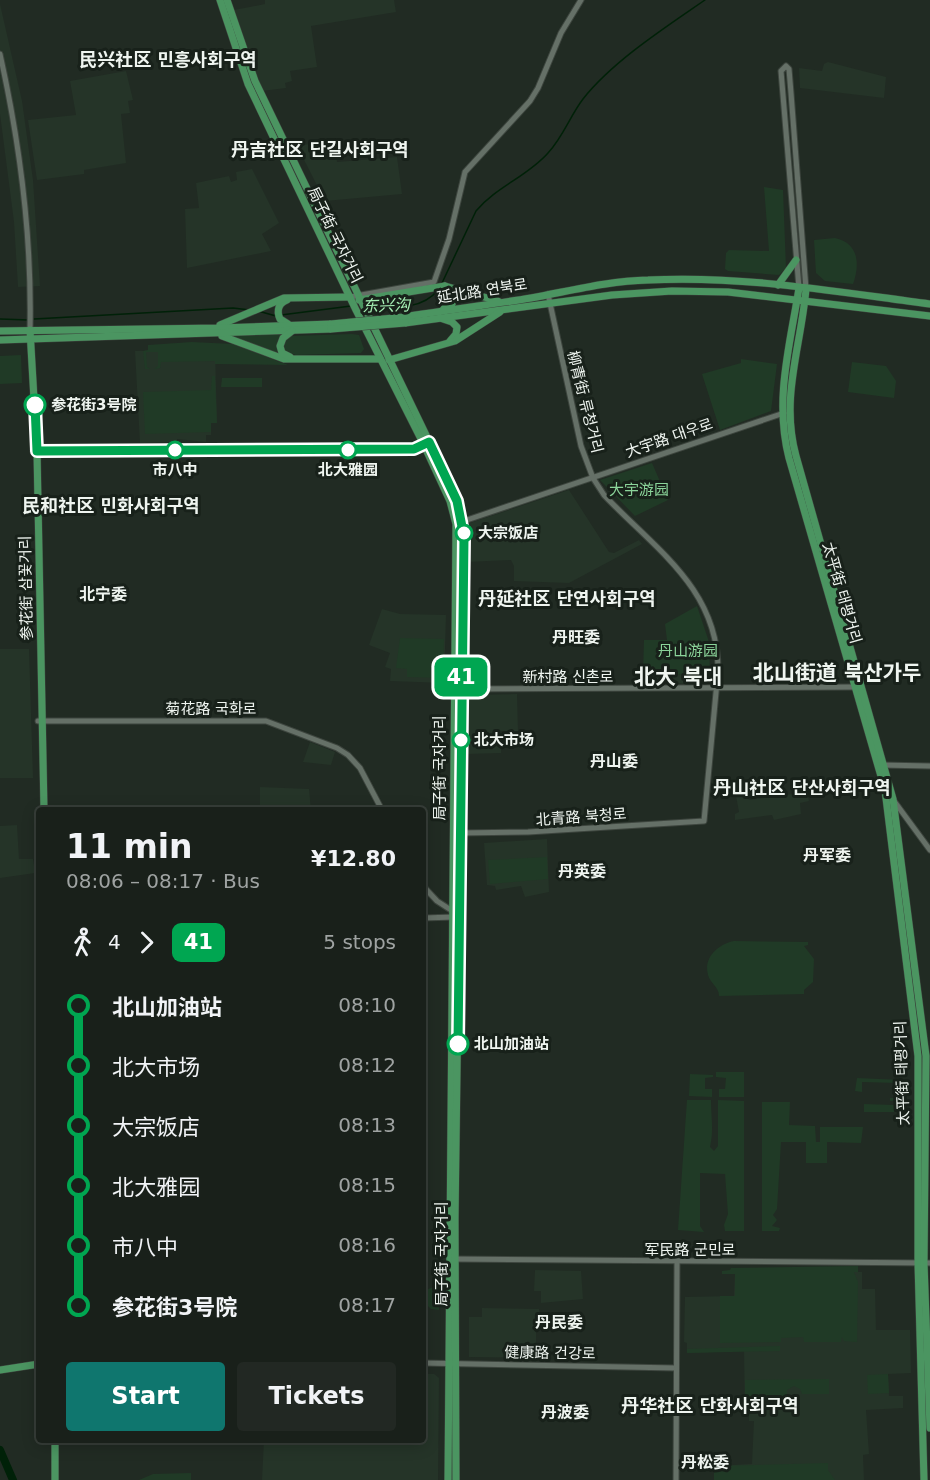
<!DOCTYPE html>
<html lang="en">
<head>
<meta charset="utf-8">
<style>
	:root { --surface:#19201a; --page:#222823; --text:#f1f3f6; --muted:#9fa3a2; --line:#373e39; --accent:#0f766e }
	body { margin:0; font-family:"DejaVu Sans","Noto Sans SC","Noto Sans KR",sans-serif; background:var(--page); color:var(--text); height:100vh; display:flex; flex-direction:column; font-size:22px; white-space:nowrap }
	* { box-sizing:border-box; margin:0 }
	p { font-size:20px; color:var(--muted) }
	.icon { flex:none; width:33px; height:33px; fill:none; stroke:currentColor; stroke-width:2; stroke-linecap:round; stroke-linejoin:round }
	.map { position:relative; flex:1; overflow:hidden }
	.sheet { position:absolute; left:36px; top:807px; width:390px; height:636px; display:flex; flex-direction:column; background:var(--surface); border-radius:6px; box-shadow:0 3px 15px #0003,0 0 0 2px var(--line) }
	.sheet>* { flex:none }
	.badge { padding:0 12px; border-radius:9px; font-size:21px; line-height:39px }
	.map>.badge { position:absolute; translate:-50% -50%; box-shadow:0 0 0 3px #fff }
	.legs { display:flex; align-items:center; gap:9px; height:66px; padding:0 30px; font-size:20px }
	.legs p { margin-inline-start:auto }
	.summary { display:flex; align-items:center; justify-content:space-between; height:102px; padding:0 30px }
	h1 { font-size:33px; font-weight:700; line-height:45px }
	.button { display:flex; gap:12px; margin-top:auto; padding:12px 30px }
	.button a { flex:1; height:69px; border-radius:6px; background:var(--accent); color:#fff; font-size:24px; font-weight:700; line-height:69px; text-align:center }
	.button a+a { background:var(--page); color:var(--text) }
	ul { padding:0 30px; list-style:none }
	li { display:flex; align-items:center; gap:21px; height:60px; font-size:22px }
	li i { display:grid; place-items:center; width:9px; height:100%; margin:0 8px; background:currentColor }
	li i::after { content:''; width:15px; height:15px; margin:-8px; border:4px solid; border-radius:50%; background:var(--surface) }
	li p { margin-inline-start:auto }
	li:first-child i { background:linear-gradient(#0000 50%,currentColor 0) }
	li:last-child i { background:linear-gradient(currentColor 50%,#0000 0) }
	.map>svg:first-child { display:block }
</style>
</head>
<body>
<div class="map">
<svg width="930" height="1480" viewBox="0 0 930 1480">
	<rect width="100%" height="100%" fill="#212b23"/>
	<!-- built -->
	<g fill="#253428">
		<polygon points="265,0 394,0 396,12 311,26 317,67 290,71 292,81 285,83 286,88 262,91 242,41 234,10 265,4"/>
		<polygon points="0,4 22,101 33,180 40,286 18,287 14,222 0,114"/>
		<polygon points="828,62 886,77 884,98 800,88 799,68 822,71 824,64"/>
		<polygon points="126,71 133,100 128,101 130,113 121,114 126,163 84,170 84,174 37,180 28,120 76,115 70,81"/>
		<polygon points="335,140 337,162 397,157 402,194 325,201 297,146"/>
		<polygon points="252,169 279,223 262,234 271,251 187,268 185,209 199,208 196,183 229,176 231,182 237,180 236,172"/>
		<polygon points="215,349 217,423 211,423 211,435 206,435 206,442 177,439 177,442 140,443 135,351"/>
		<polygon points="569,490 609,552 614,553 639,540 642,544 569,583 514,581 514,566 511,560 466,562 467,524"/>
		<polygon points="382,609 400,614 446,615 444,683 390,681 391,669 385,667 390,653 369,645"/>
		<polygon points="0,649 29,649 33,778 0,778"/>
		<polygon points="643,674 714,675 712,683 646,684 642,681"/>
		<polygon points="517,694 518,731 501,731 501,753 466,754 467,698 473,695"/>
		<polygon points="310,742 335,752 331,765 303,762"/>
		<polygon points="733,780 745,781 749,800 807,792 809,801 800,803 801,814 774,820 772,815 735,820 735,814 739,812"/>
		<polygon points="260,787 309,789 311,810 260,810"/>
		<polygon points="17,825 19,859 33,859 35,873 0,878 0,826"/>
		<polygon points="547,839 549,892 525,897 521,886 496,890 495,886 487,885 484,843"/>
		<polygon points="535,1270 581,1271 583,1299 541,1303 541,1291 534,1291"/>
		<polygon points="735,1272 862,1272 862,1289 875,1289 876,1330 910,1330 911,1373 888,1374 889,1396 903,1396 903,1408 866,1410 869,1454 863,1455 864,1480 714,1480 714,1466 752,1464 754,1421 749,1421 749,1413 745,1413 744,1351 687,1353 687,1343 684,1342 685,1297 734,1296"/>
		<polygon points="482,1308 539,1309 540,1320 536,1320 536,1358 469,1357 469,1317 482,1317"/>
		<polygon points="423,1374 434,1374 439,1378 438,1480 262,1480 264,1440 423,1440"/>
	</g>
	<!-- green -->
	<g fill="#203a26">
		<polygon points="764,187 783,190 786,268 779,275 728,271 725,269 726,253 729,250 769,251"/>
		<path d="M835 238C859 243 860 265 853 284L825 281 816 273 814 240Z"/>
		<polygon points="284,334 277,343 278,354 233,336"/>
		<polygon points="352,334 359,335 364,349 361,353 296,355 286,352 283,347 285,340 291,336"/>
		<polygon points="192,342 233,344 288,365 215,364 215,361 161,362 160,368 154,369 158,366 158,352 146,352 147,367 150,369 145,369 143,351 148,350 148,345"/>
		<polygon points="21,355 22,383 0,384 0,356"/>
		<polygon points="741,359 777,364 771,411 720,430 702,374 741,363"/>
		<polygon points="852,362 886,366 896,381 894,398 848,392"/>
		<polygon points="212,376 215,376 217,423 211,423 211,432 145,434 143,392 211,390"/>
		<polygon points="222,378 262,378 262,387 221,387"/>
		<polygon points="652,463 668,500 635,516 600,480"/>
		<polygon points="697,606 709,642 710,675 643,674 644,640 667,640 665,624"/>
		<polygon points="400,638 444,639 443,678 407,677 407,669 396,668"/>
		<polygon points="547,857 548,879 490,884 488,860"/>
		<path d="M734 941 808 942V945L804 946 814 959 813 982 804 990V994L719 996C719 987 710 983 708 975 703 957 719 944 734 941Z"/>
		<polygon points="716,1072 744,1072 744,1097 719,1097 719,1089 725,1089 726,1078 716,1077"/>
		<polygon points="690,1074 713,1075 713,1077 705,1078 705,1089 712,1089 712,1097 689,1096"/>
		<polygon points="857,1078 902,1080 903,1100 890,1101 890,1098 898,1098 898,1083 862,1082 862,1092 855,1091"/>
		<path d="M687 1100H711C711 1118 714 1130 710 1147L714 1151 718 1146V1100L744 1101V1231H725L724 1225 728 1214 725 1174 700 1173V1226L704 1232 678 1230Z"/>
		<polygon points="762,1102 790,1102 789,1125 815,1126 816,1142 820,1142 820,1127 863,1127 861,1143 827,1142 827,1163 806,1163 806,1142 781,1142 777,1209 773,1215 777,1220 772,1226 780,1228 779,1231 762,1231"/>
		<polygon points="864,1104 894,1105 894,1112 864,1112"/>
		<polygon points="858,1266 858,1272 854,1272 858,1282 857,1342 844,1341 842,1337 841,1342 804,1342 803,1337 781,1338 781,1342 720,1343 720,1296 735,1296 735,1274 722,1274 722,1271 730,1270 731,1268"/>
		<polygon points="433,1287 439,1292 439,1310 431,1309 424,1302 426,1290"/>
		<polygon points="780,1346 780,1351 687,1353 687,1349"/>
		<polygon points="888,1374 889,1393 868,1394 867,1375"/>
		<polygon points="829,1379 829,1394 802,1394 800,1389 794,1386 787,1390 787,1400 745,1401 745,1380"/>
		<polygon points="828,1463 828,1470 835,1480 714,1480 714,1466"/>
		<polygon points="191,1473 191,1480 139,1480 153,1474"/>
	</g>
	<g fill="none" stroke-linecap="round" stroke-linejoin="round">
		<!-- stream -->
		<g stroke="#002108" stroke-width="1.5">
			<path d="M442 283 476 211C496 187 528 176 548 153 563 137 570 116 583 99 613 61 666 27 705 0"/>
			<path d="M368 307C392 307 421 311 438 290"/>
			<polyline points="258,311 276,316"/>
			<polyline points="281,315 351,306"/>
			<polyline points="0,319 29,320"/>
			<polyline points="34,319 233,308 250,310"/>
		</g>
		<!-- river -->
		<polyline stroke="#002108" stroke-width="8" points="0,1450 13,1480"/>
		<defs>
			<g id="minor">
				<path d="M0 54C20 144 32 238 30 330"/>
				<polyline points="799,288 781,71 786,66 789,69 791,93 806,289"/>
				<polyline points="350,297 434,282 449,239 465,172 530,101 538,88 561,33 581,0"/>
				<polyline points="33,451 414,449 427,443"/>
				<polyline points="461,522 784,413"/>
				<polyline points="459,689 857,687"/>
				<polyline points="38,721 266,721 337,748 348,755 360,768 382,810"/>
				<polyline points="881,765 930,766"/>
				<polyline points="894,801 930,850"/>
				<path d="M459 833 528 832 704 821 718 671C719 589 655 549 604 495L593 478 581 446 548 294"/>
				<polyline points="423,886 437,901 454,912"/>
				<polyline points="423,918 454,917"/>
				<polyline points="452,1259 930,1263"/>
				<polyline points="423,1363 676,1368"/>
				<polyline points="676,1480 677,1263"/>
			</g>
			<g id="major">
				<polyline points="220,0 248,84 356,310 424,445 450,501 456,524 448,1480"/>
				<polyline points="227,0 255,81 454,493 462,521 464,554 455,1219 456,1480"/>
				<polyline points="778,285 796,260"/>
				<path d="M799 288C790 345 774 400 789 458L885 790 918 1056V1263L924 1480"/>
				<path d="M806 289C801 347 780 398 796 456L893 799 926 1056 924 1263 930 1428"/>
				<path d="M287 300C279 303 276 310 280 319L288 324"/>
				<polyline points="359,300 445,286 498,301"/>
				<path d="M444 308 451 306C456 297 452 291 445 286"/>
				<path d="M404 317C446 310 489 305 531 298 570 291 608 281 648 280 742 275 837 292 930 304"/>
				<polyline points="443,319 452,322 457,327 456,334 450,341"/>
				<polyline points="405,323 612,295 672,291 728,292 930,316"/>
				<polyline points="220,325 284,298 350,297"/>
				<polyline points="30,330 37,451 44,810"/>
				<polyline points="0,331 220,328 331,324"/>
				<polyline points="222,336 284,359 380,359"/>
				<polyline points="0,340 331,329"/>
				<polyline points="290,357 282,353 280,346 283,338 292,331"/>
				<polyline points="389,360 455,341 500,312"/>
				<polyline points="0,1370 39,1364"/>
				<polyline points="55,1440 55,1480"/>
			</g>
		</defs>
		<!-- minor casing -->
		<use href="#minor" stroke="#3d453e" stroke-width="7"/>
		<!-- major casing -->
		<use href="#major" stroke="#3d453e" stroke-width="8"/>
		<!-- minor -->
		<use href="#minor" stroke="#657067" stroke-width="5"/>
		<!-- major -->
		<use href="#major" stroke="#4b9561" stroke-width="7"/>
		<defs>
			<g id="major-bridge">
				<polyline points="331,324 404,317"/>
				<polyline points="331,329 405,323"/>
			</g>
		</defs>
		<!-- major-bridge casing -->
		<use href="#major-bridge" stroke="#3d453e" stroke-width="8" stroke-linecap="butt"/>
		<!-- major-bridge -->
		<use href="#major-bridge" stroke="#4b9561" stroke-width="7"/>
	</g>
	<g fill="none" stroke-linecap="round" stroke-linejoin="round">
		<defs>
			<polyline id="line-1" points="35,405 37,451 414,449 429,442 457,501 464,537 458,1044"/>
		</defs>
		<!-- line-1 casing -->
		<use href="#line-1" stroke="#fff" stroke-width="14"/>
		<!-- line-1 -->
		<use href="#line-1" stroke="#00a651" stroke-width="9"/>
	</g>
	<!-- markers -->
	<g fill="#fff" stroke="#00a651" stroke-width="3">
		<circle cx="35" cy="405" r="10"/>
		<circle cx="175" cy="450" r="8"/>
		<circle cx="348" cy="450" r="8"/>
		<circle cx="464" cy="533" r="8"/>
		<circle cx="461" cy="740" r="8"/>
		<circle cx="458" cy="1044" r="10"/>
	</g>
	<g text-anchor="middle" stroke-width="6" stroke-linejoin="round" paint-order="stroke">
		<!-- street labels -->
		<g font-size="15" fill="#eff5f0" stroke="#18211a">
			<text transform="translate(335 235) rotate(64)" y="5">局子街 국자거리</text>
			<text transform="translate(482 291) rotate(-9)" y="5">延北路 연북로</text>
			<text transform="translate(585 402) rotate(76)" y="5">柳青街 류청거리</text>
			<text transform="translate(669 438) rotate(-19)" y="5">大宇路 대우로</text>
			<text transform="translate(26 588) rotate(-91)" y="5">参花街 삼꽃거리</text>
			<text transform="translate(842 593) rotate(74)" y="5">太平街 태평거리</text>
			<text x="568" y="682">新村路 신촌로</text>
			<text x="211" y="714">菊花路 국화로</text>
			<text transform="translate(440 768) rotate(-90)" y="5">局子街 국자거리</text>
			<text transform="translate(581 817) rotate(-4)" y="5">北青路 북청로</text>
			<text transform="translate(902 1073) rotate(-92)" y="5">太平街 태평거리</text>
			<text x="690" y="1255">军民路 군민로</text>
			<text transform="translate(442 1254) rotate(-90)" y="5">局子街 국자거리</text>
			<text transform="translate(550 1353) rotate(1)" y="5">健康路 건강로</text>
		</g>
		<!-- stop labels -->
		<g font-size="15" font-weight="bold" fill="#eff5f0" stroke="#18211a" text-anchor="start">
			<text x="51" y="410">参花街3号院</text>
			<text x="175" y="475" text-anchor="middle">市八中</text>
			<text x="348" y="475" text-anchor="middle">北大雅园</text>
			<text x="478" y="538">大宗饭店</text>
			<text x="474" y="745">北大市场</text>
			<text x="474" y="1049">北山加油站</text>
		</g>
		<!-- park labels -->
		<g font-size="15" fill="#8bd49a" stroke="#18211a">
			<text x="639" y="495">大宇游园</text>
			<text x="688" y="656">丹山游园</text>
		</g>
		<!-- water labels -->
		<g font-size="16" font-style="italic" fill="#a6f0b5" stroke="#18211a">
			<text transform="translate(386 305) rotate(-2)" y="6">东兴沟</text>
		</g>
		<!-- neighbourhood labels -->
		<g font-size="16" font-weight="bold" fill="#eff5f0" stroke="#18211a">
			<text x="103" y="600">北宁委</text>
			<text x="576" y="643">丹旺委</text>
			<text x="614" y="767">丹山委</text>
			<text x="827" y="861">丹军委</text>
			<text x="582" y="877">丹英委</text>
			<text x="559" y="1328">丹民委</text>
			<text x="565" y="1418">丹波委</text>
			<text x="705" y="1468">丹松委</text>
		</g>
		<!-- quarter labels -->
		<g font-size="18" font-weight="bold" fill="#eff5f0" stroke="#18211a">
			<text x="168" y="66">民兴社区 민흥사회구역</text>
			<text x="320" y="156">丹吉社区 단길사회구역</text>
			<text x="111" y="512">民和社区 민화사회구역</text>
			<text x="567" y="605">丹延社区 단연사회구역</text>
			<text x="802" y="794">丹山社区 단산사회구역</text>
			<text x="710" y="1412">丹华社区 단화사회구역</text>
		</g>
		<!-- district labels -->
		<g font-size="21" font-weight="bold" fill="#eff5f0" stroke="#18211a">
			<text x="837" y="680">北山街道 북산가두</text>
			<text x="678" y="684">北大 북대</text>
		</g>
	</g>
</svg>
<b class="badge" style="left:461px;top:677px;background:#00a651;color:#fff">41</b>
<section class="sheet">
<div class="summary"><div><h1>11 min</h1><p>08:06 – 08:17 · Bus</p></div><b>¥12.80</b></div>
<div class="legs"><svg class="icon" aria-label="walk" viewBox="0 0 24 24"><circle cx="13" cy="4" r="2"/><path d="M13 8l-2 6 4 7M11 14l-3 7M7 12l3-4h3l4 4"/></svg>4<svg class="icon" aria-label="forward" viewBox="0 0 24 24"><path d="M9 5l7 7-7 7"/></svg><b class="badge" style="background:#00a651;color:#fff">41</b><p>5 stops</p></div>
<ul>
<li><i style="color:#00a651"></i><b>北山加油站</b><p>08:10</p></li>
<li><i style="color:#00a651"></i><span>北大市场</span><p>08:12</p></li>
<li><i style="color:#00a651"></i><span>大宗饭店</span><p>08:13</p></li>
<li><i style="color:#00a651"></i><span>北大雅园</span><p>08:15</p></li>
<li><i style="color:#00a651"></i><span>市八中</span><p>08:16</p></li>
<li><i style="color:#00a651"></i><b>参花街3号院</b><p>08:17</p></li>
</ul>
<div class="button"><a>Start</a><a>Tickets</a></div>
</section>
</div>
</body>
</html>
